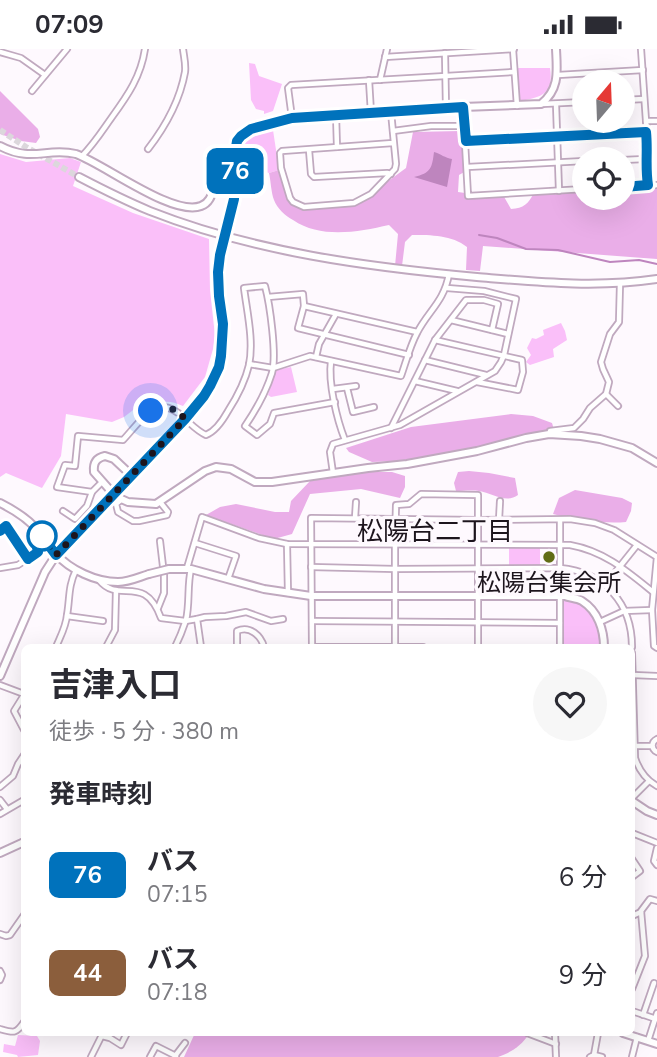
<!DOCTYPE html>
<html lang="ja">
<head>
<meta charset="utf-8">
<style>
	:root { --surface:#fff; --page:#f7f7f7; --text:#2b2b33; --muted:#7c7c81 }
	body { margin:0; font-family:"Nunito Sans","Noto Sans JP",sans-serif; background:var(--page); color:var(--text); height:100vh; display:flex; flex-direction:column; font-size:26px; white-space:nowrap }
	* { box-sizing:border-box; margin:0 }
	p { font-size:23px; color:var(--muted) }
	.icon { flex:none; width:38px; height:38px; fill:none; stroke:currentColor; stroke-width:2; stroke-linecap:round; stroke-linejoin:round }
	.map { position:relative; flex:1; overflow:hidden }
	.drawer { position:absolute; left:21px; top:595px; width:614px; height:392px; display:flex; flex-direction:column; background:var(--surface); border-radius:10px; box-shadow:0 7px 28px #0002 }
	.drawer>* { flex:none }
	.badge { padding:0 14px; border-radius:10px; font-size:24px; line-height:46px }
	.needle { width:46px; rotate:19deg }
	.controls { position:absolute; left:572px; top:21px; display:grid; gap:14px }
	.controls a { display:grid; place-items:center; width:63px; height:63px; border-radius:50%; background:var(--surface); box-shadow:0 7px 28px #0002; font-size:35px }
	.you { position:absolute; width:35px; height:35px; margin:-18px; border:5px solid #fff; border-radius:50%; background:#1a73e8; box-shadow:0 0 0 10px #1a73e833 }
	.map>.badge { position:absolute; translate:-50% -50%; box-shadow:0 0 0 4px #fff }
	h2 { padding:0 28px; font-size:26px; line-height:63px }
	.round { display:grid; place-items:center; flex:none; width:74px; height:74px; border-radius:37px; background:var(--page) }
	.summary { display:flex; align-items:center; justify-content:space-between; height:119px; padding:0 28px }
	h1 { font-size:33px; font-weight:700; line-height:52px }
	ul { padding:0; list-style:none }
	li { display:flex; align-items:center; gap:21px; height:98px; padding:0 28px }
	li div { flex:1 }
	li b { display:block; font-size:26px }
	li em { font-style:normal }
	li .badge { min-width:77px; font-weight:700; text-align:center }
	.status { display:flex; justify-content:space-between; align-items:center; height:49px; padding:0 35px; background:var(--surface); direction:ltr }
	.status svg { height:19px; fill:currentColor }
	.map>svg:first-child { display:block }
</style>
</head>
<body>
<div class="status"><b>07:09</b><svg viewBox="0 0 49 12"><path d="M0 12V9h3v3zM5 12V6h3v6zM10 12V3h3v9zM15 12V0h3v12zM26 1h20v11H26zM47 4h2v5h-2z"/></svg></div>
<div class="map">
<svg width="657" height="1008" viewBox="0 0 657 1008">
	<rect width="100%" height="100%" fill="#fef9fe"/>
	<!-- green -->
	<g fill="#fabff9">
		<polygon points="249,14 255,15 259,27 282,35 273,62 264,65 264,62 256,60 251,51"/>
		<path d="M518 19H550C554 45 542 48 520 52L516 24Z"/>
		<polygon points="273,81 279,121 269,124 237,114 237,97 241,92"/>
		<path d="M0 105 26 113 70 109 81 113 73 137 133 164 209 190 210 241 215 287 213 300 205 328 183 357C169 351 161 351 149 360L141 355 124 368 112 373 66 365 61 407 42 439 6 424 0 428Z"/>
		<polygon points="561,274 565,282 567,291 553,300 554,308 530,316 526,313 531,306 527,299 532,289 536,290 544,286 543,281"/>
		<polygon points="291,318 297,343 271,348 268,346 276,321"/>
		<rect x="509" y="498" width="31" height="20"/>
		<polygon points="560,547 581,551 600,573 604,597 560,598"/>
		<polygon points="18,986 37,987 40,992 38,1006 18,1008 17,1006 3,1003 4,995 15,997"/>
	</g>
	<!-- forest -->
	<g fill="#eaaee8">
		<polygon points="0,42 38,80 40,88 36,94 21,92 0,85"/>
		<path d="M460 82 466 122 459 126 458 143 465 144 468 150 503 146 511 160C524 159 528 155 534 144L584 143V149H623V139L657 135V210L483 197 480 222 466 221 467 198C452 186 431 186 412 186L405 193 402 217H395L398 185 389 176C358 183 321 190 293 171 285 167 277 159 274 151 271 143 271 133 269 124L279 121 289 153 303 160 357 155 406 119 413 83Z"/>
		<polygon points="511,365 533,367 552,374 555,384 435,407 399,412 372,413 349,403 346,399 411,378"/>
		<path d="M469 422 489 424 515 429 518 446C506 455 492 444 479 442 472 441 463 442 456 442L454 434 458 423Z"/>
		<polygon points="363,423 392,423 405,427 405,438 400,449 361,440 310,445 292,485 274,490 206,466 220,458 236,455 275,463 289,463 291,452 310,432"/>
		<path d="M575 441 622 449 632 454 631 462 626 473C605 475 574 471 553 465L559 449Z"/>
		<path d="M195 984H528L529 985C521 997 512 1003 498 1008H184Z"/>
	</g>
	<!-- water -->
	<path fill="#be85be" d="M434 103C441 105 445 109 452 110L447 138 414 128C431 124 432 119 434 103Z"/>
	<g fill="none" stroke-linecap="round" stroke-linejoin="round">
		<!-- stream -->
		<polyline stroke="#be85be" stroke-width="2" points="479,186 497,189 526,200 558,201 610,213 639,211 657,215"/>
		<!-- secondary-tunnel -->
		<polyline stroke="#dcd7dc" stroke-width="6" stroke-dasharray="6 3" stroke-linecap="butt" points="0,81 26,98 79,128"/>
		<defs>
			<g id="street">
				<polyline points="513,0 517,57"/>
				<polyline points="641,0 646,72 648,100 645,110 648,136"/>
				<polyline points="0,3 21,9 45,26"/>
				<polyline points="445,4 446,59"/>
				<polyline points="385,8 514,0"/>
				<polyline points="558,26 643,21"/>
				<polyline points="369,31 371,64"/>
				<polyline points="380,31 387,0"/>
				<polyline points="32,42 67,0"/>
				<polyline points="623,51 644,50"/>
				<polyline points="542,55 584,53"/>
				<polyline points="556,55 559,142"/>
				<polyline points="463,58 468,147 584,140"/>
				<polyline points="391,63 396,115 395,120 371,145 354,154 304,158 293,153 290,149 281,119 280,104 282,102 393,94"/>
				<polyline points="336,66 337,98"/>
				<polyline points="292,69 288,39 291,36 514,23"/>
				<polyline points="646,72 657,72"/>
				<polyline points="393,82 431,77 464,77"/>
				<polyline points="466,92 646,83"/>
				<path d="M148 100C165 78 180 51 185 23 186 15 184 8 183 0"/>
				<polyline points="309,101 311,125 314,128 387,124 391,125"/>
				<path d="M82 107C94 95 102 82 112 68 128 46 141 27 145 0"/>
				<polyline points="623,111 645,110"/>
				<polyline points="467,118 584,112"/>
				<polyline points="623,138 657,136"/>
				<polyline points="268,248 303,245 304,257 298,279 409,306"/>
				<polyline points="304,257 417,283"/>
				<polyline points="451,271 508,285"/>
				<polyline points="435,291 522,311 523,323 518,341 477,333"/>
				<polyline points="316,308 319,295 336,265"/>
				<polyline points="425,311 486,326"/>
				<path d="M331 312C328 334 337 371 345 391"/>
				<path d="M249 315 273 319 310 307 401 327C406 313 410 297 417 284 428 262 444 253 449 225"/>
				<polyline points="415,332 457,342"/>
				<polyline points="347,339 353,363 374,358"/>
				<polyline points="333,340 356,337"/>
				<polyline points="606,345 618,357"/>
				<polyline points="391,379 435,291 466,251 484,251 498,255 492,281"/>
				<polyline points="550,382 574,379 583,370 590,359 606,345 609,333 603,320 601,313 610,285 619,273 620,235"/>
				<polyline points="333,424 330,403 333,395 400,376 495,322 501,313 504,306 516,250 484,242 447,239"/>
				<path d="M92 443 57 438 65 416 75 417 78 387 123 391C142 371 157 342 184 369 191 375 197 382 206 386 216 382 223 371 228 362 237 348 245 333 249 316 254 292 247 263 244 239L265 237C270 256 277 306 272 324 266 343 256 361 245 377L257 386 270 375 274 364 335 353"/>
				<polyline points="122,450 116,455 118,463 133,472 139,472 167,466 168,463 160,453"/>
				<polyline points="63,462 75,470 87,457 92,443 102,433"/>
				<polyline points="355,469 356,453"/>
				<polyline points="499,471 500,452"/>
				<polyline points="0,482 6,477 28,510"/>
				<polyline points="195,494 236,507 228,530"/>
				<polyline points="287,495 288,544"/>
				<path d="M311 518 395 520 560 519C604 523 632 554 632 598"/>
				<polyline points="0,519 18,516 38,503 36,494 39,483"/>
				<path d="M187 519 202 468 259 489 287 495 570 496C604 502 627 522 653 543"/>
				<path d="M99 531C119 556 144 523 161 569L185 572 197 570"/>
				<polyline points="605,536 637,496"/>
				<polyline points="158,559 164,544 164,526 160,492"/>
				<polyline points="67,567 103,572"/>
				<polyline points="312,572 560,574"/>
				<polyline points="600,573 624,562 652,561"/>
				<path d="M56 598C60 588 66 578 67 566 70 549 68 537 76 521"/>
				<polyline points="106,598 115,581 116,541"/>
				<path d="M175 598C179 590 183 580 186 571 190 554 187 537 191 520"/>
				<polyline points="201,598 197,570 205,568 226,567 246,563 271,572 283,570"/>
				<path d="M237 598V582C250 576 261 587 264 598"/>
				<polyline points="395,598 395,495 396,456 409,455 421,445 478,446 478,598"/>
				<polyline points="423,598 312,598 311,469 478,471 570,470 595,474 614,481 657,508 652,561 654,597 657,599"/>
				<polyline points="560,598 560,471"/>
				<path d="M632 604 635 709C639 721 646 731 657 737"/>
				<polyline points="633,626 657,627"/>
				<polyline points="0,636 24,645"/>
				<polyline points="24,646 14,662 24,681"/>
				<path d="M657 690C651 693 651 700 657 703"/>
				<polyline points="632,697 652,697"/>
				<polyline points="0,738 13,727 18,715 24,706"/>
				<polyline points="632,749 648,733"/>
				<polyline points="0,751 7,760"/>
				<polyline points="0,765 24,751"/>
				<polyline points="632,784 657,794"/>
				<polyline points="657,799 654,812 657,816"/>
				<polyline points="632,810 640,822 632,828"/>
				<polyline points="632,867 641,863"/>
				<polyline points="0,885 6,887 10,886 24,866"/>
				<polyline points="0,922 2,926 0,931"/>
				<polyline points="632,940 645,907 641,862 650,850 657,852"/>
				<polyline points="632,962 656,970"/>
				<polyline points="643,966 654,934"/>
				<path d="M0 980C14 984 16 985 24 973"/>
				<polyline points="527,984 556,995"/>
				<polyline points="555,984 556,1008"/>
				<polyline points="102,987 110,989 121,996 127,984"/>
				<polyline points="648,992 657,964"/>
				<polyline points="594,1006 602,1008"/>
				<polyline points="175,1007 185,994"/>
				<polyline points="91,1008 103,984"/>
				<polyline points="150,1008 156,997 176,1007"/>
				<polyline points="590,1008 594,1006 598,984"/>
				<polyline points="632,1008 637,988"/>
			</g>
			<g id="secondary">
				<path d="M0 97C32 114 47 98 76 105 104 115 173 168 201 157 220 150 206 122 235 120"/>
				<path d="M79 128C102 140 126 152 150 162 254 203 367 218 477 228 538 233 596 239 657 230"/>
				<path d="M109 440 94 423C93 414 96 409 105 407L114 410 131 426"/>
				<polyline points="119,449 128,453 156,455 205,422 216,418 231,420 255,433 272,433 368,419 407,415 477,402 526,389 549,385 581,387 600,390 632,399 657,414"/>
				<path d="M0 454C14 461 29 470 39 483 45 490 49 498 55 504 70 521 96 533 118 533 129 533 139 528 149 525"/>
				<path d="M169 520H191L264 540 311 547H565C570 549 577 549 582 552 598 562 604 581 604 598"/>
				<path d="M0 627 45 523 56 506 185 370 204 347 210 337 219 318 221 307 223 275 219 247 218 223 220 206 234 150 236 98 237 92 244 84 251 80 292 69 463 58 541 55C560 40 557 22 556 0"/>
				<polyline points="632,752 647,762 657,766"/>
				<polyline points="0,804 24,793"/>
				<polyline points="623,984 657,995"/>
			</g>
		</defs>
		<!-- street casing -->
		<use href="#street" stroke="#c0a9bf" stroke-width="8"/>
		<!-- secondary casing -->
		<use href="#secondary" stroke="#c0a9bf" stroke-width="10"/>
		<!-- street -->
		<use href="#street" stroke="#fff" stroke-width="4.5"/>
		<!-- secondary -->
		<use href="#secondary" stroke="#fff" stroke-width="6"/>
		<defs>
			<polyline id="secondary-bridge" points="149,525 169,520"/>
		</defs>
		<!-- secondary-bridge casing -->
		<use href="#secondary-bridge" stroke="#c0a9bf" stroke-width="10" stroke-linecap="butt"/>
		<!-- secondary-bridge -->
		<use href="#secondary-bridge" stroke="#fff" stroke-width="6"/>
	</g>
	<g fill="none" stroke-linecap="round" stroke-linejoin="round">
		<defs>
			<path id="line" d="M0 482 6 477 28 510 38 503 36 494 39 483 56 506 185 370 204 347 210 337 219 318 221 307 223 275 219 247 218 223 220 206 234 150 235 104 237 92 241 87 251 80 292 69 463 58 466 92 646 83C648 101 645 118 648 136L623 138"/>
		</defs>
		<!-- line casing -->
		<use href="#line" stroke="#fff" stroke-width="16"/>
		<!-- line -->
		<use href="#line" stroke="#0072bc" stroke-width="10"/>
		<!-- walk -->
		<path stroke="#1d151d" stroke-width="7" stroke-dasharray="0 12.6" d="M42 487 56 506 185 370C175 359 165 354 151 362"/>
	</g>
	<!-- markers -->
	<circle fill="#fff" stroke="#0072bc" stroke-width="3.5" cx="42" cy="487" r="14"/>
	<circle fill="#616d15" stroke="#fef9fe" stroke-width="2.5" cx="549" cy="508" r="7"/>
	<g text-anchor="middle" stroke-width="7" stroke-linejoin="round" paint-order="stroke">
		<!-- poi labels -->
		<g font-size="24" fill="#1d151d" stroke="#fef9fe">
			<text x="549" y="542">松陽台集会所</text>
		</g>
		<!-- neighbourhood labels -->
		<g font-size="26" fill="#1d151d" stroke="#fef9fe">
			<text x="435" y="491">松陽台二丁目</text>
		</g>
	</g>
</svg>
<div class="controls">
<a><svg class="needle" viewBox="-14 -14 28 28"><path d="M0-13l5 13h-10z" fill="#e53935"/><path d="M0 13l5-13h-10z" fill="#7c7c81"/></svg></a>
<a><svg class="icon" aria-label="locate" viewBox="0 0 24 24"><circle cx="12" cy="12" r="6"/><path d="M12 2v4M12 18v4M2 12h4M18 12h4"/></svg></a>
</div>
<div class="you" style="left:151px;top:362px"></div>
<b class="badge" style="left:235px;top:122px;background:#0072bc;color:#fff">76</b>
<section class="drawer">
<div class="summary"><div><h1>吉津入口</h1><p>徒歩 · 5 分 · 380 m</p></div><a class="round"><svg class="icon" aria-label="heart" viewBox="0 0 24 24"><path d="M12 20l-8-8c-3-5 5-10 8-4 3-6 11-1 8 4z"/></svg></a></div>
<h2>発車時刻</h2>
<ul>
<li><span class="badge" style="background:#0072bc;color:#fff">76</span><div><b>バス</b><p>07:15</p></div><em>6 分</em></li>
<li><span class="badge" style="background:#8b5e3c;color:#fff">44</span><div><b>バス</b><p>07:18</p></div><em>9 分</em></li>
</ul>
</section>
</div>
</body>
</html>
